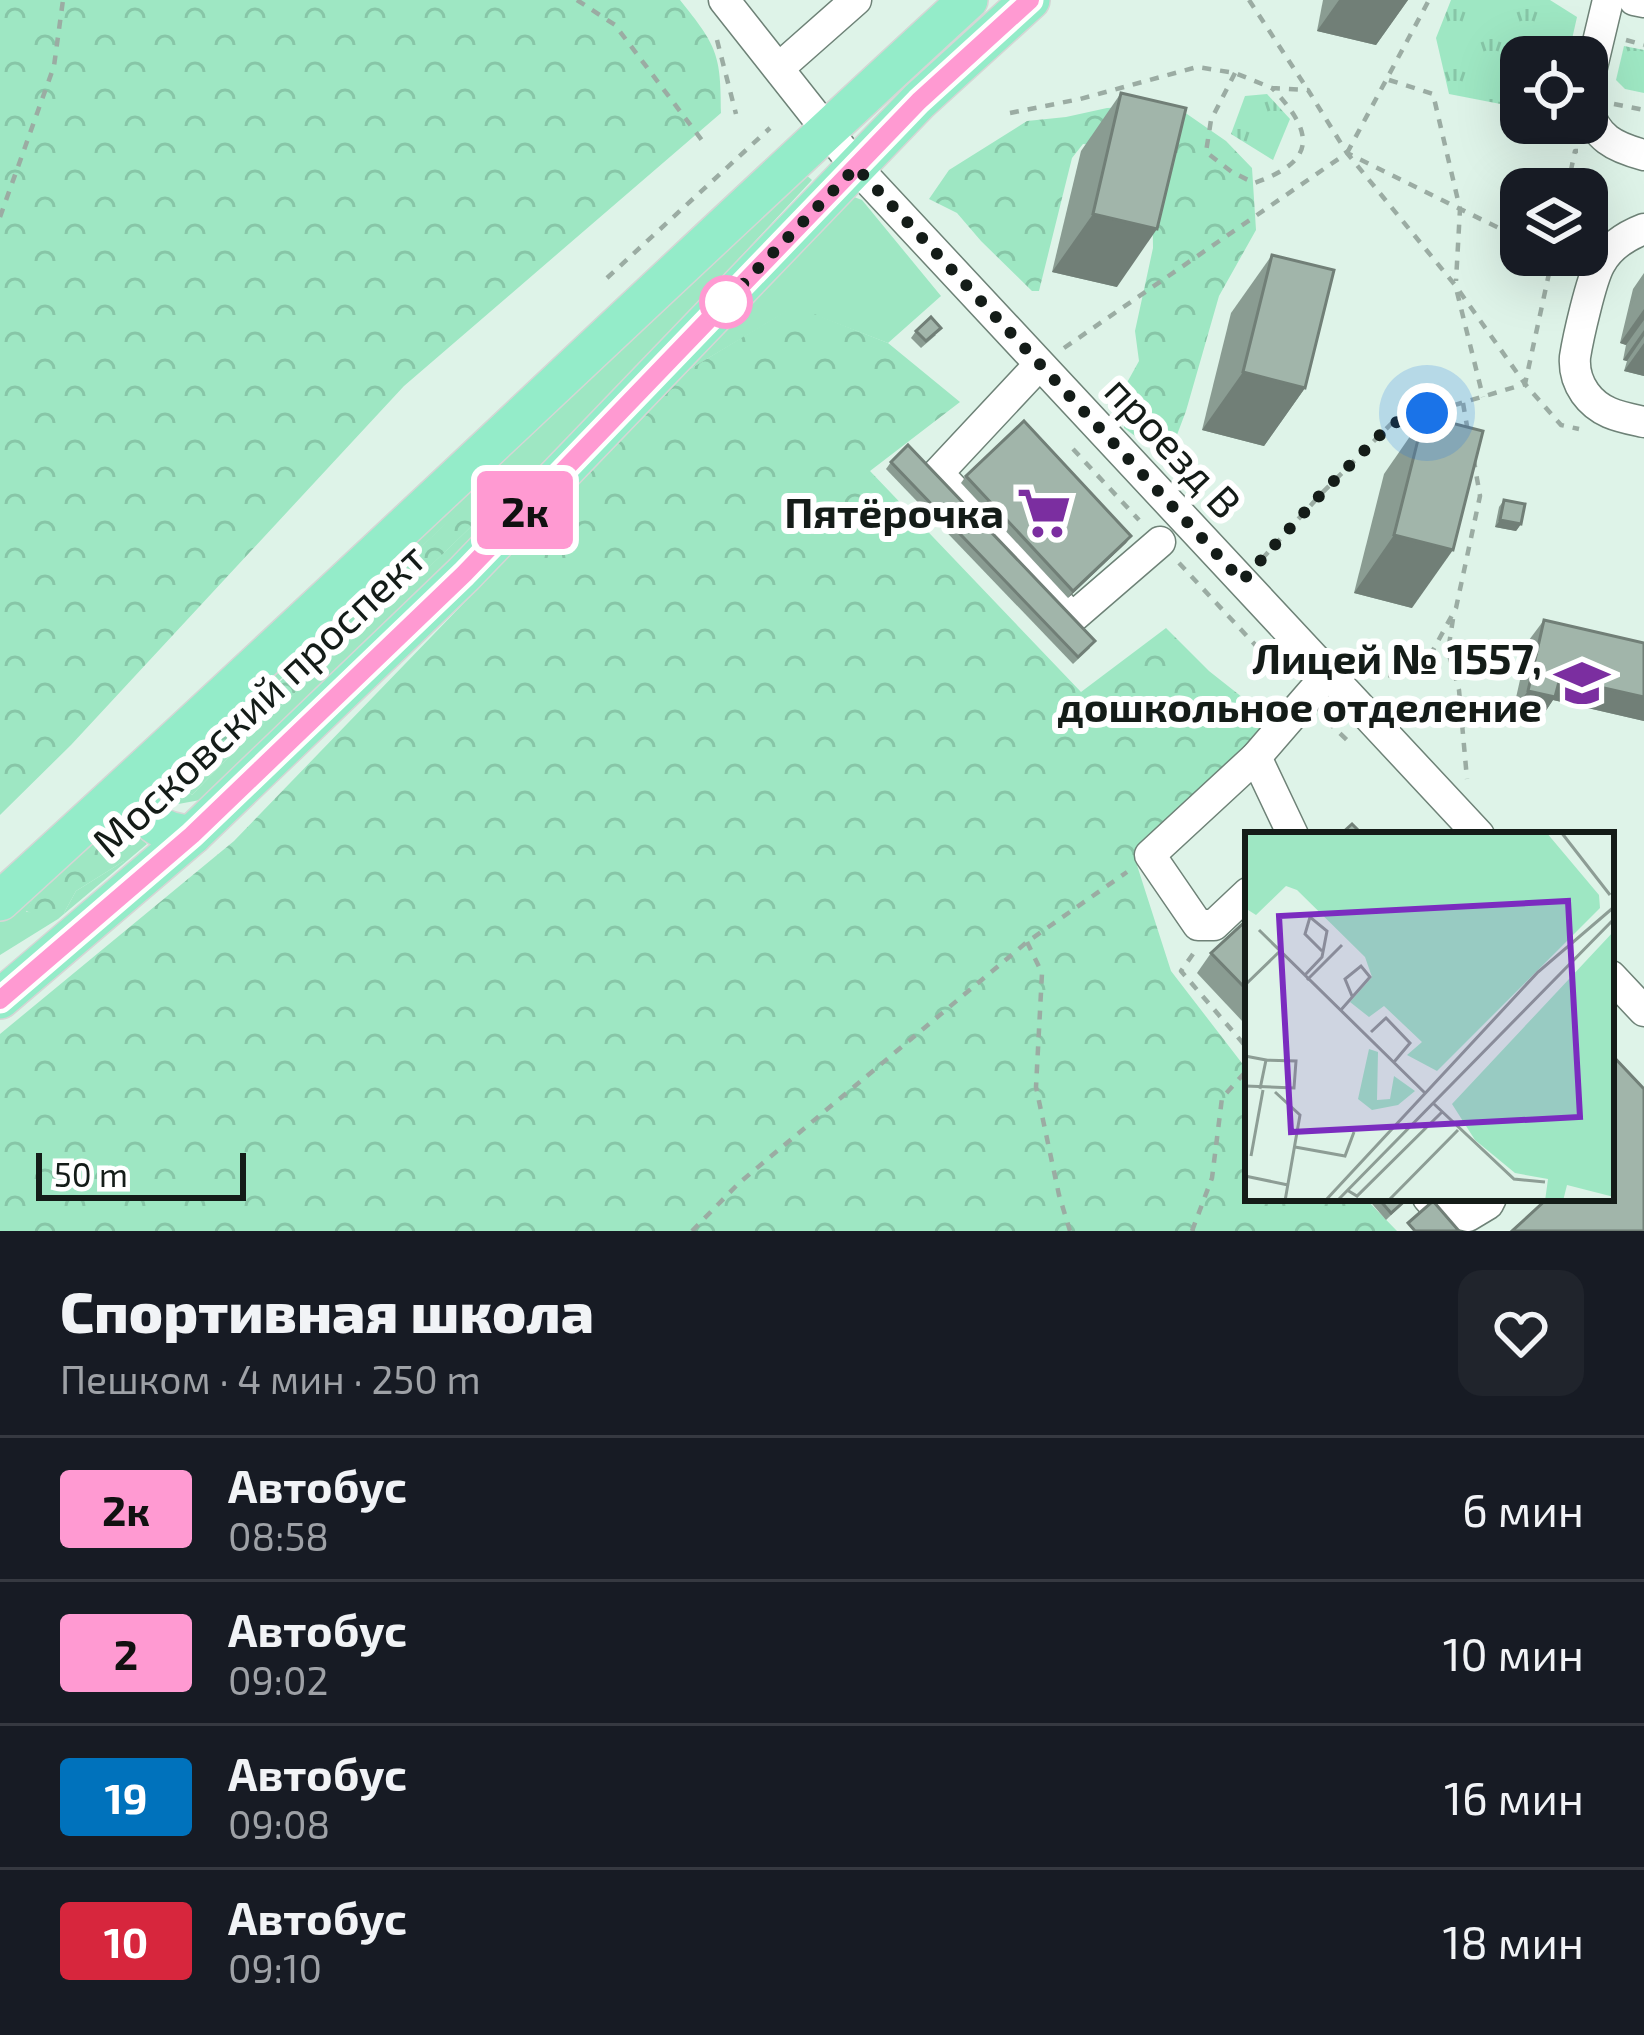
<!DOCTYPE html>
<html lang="ru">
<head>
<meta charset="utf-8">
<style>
	:root { --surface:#171b24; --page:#20242c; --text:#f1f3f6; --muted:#9ea1a6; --line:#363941 }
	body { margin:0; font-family:"Exo 2",sans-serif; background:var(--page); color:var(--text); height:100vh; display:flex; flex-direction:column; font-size:45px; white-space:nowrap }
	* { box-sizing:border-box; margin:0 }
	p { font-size:39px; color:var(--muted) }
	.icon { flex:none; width:66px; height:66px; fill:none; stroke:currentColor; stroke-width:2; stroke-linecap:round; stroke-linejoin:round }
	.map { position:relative; height:1231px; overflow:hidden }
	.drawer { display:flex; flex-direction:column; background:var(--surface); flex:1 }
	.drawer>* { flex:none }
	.badge { padding:0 24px; border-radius:9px; font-size:42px; line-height:78px }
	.tools { position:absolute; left:1500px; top:36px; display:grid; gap:24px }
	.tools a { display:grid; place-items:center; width:108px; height:108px; border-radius:24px; background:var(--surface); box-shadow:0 12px 48px #0002; font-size:60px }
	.scale { position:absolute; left:36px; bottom:30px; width:210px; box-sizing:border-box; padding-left:12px; border:6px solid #141c18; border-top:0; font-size:33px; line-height:42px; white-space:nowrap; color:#141c18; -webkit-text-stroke:9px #fff; paint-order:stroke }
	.you { position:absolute; width:60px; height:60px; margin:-30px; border:9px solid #fff; border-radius:50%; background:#1a73e8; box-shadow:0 0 0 18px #1a73e833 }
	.map>.badge { position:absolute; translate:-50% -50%; box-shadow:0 0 0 6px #fff }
	.round { display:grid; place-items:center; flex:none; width:126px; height:126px; border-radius:24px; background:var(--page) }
	.head { display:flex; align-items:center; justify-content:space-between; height:204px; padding:0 60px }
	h1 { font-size:57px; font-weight:800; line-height:90px }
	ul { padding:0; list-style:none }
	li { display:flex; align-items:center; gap:36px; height:144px; padding:0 60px; border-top:3px solid var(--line) }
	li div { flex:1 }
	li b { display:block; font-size:45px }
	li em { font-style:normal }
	li .badge { min-width:132px; font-weight:700; text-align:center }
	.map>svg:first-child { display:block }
</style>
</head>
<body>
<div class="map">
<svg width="1644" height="1231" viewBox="0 0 1644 1231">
	<defs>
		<pattern id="forest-crowns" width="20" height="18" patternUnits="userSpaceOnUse" patternTransform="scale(3)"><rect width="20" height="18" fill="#9ee7c3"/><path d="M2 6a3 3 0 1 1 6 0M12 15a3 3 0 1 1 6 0" fill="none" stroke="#87c6a7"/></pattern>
		<pattern id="park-tufts" width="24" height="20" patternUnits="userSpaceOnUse" patternTransform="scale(3)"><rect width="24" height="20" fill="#9ee7c3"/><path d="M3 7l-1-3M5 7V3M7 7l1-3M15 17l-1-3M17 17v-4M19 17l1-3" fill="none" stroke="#87c6a7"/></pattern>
	</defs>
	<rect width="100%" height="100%" fill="#def3e8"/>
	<!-- green -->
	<g fill="#9ee7c3" fill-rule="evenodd">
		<path d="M805 174 812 180 526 487 200 800 173 805 160 791 168 770 490 474ZM468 503 480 518C385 611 284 698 192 795L175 782 231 726Z"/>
		<polygon points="854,197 862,200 941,296 888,343 794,307 690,369 831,218"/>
		<path d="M112 815 147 844 58 919 0 955V916ZM100 831 124 861 76 891 64 913 26 912 46 876 73 862Z"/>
	</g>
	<!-- forest -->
	<g fill="url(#forest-crowns)">
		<path d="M0 0H680C717 46 721 54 721 113L404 386 71 745 0 815Z"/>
		<polygon points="1174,105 1226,141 1252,168 1256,230 1219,296 1186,411 1172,448 1142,441 1124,428 1124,388 1139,361 1135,331 1153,248 1152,182 1119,147 1083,144 1072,158 1039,291 1032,291 981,241 957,213 929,199 949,170 1027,121 1066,117 1107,108"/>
		<polygon points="794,306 888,343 960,402 870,471 1081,692 1166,628 1209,671 1271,720 1135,859 1171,971 1248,1071 1248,1198 1365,1198 1397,1231 0,1231 0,1034 234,841 690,369"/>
		<path d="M468 502 481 517C386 611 284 698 192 795L175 782Z"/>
		<polygon points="100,831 105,835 132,839 124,861 76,891 64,913 47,919 26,911 46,876 73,862"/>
	</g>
	<!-- park -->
	<g fill="url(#park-tufts)">
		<polygon points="1451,0 1550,0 1577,17 1568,57 1521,57 1521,108 1449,94 1436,38"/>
		<polygon points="1624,46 1644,50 1644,93 1625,89 1616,80"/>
		<polygon points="1267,94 1290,119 1273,160 1231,134 1245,96"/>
	</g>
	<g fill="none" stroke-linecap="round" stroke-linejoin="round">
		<defs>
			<g id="minor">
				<polyline points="724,0 856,167 1479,835"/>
				<polyline points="1634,0 1644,2"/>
				<polyline points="779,68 856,0"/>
				<polyline points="1587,88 1608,0"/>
				<path d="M1587 107C1596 138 1614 147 1644 155"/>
				<path d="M1644 229C1626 236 1609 247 1600 264 1591 280 1578 338 1575 357 1574 370 1578 383 1585 393 1600 414 1621 417 1644 422"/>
				<polyline points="1039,365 938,473 1072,618 1160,542"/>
				<polyline points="1256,757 1293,835"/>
				<polyline points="1248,893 1214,925 1198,925 1150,855 1256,757 1327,675"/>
				<polyline points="1611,976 1644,1011"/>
				<polyline points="1428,1198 1438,1209 1468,1216 1488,1204 1491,1198"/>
			</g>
			<g id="major">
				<path d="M133 780C140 816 154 833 192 835"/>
				<path d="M0 901C326 605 643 298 968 0"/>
				<polyline points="0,999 192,835 464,574 919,101 1030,0"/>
			</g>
		</defs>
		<!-- minor casing -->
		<use href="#minor" stroke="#6e8277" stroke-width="33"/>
		<!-- major casing -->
		<use href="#major" stroke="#d5d6d5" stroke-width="42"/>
		<!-- path -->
		<g stroke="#9baca3" stroke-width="4.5" stroke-dasharray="9 9" stroke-linecap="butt">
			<polyline points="577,0 615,25 704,143"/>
			<polyline points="1249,0 1308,90"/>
			<polyline points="717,40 736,114"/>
			<polyline points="1626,40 1644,45"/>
			<path d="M1235 73 1211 120 1206 152 1232 172 1254 183C1318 161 1314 132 1272 88"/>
			<polyline points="1389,80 1433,94 1460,209 1456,281"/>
			<polyline points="1614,104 1644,110"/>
			<polyline points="1010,113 1080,99 1197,67 1235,73 1272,88 1308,90 1347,153 1521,239"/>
			<polyline points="1347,153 1429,0"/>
			<polyline points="1567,189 1575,151 1578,151"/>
			<polyline points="0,217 54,66 63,0"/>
			<polyline points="607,278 770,128"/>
			<polyline points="1457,292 1483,397"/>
			<polyline points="1064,348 1347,153 1455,285 1525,384 1561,425 1579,429"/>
			<polyline points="1463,403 1468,432"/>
			<polyline points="1073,449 1139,520"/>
			<polyline points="1262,559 1322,493 1391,424 1525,384 1553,255"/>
			<polyline points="1179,563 1286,678"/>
			<polyline points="1453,619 1448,651 1459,690 1467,779"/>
			<polyline points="1370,675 1419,676 1456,608 1480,496 1474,461"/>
			<polyline points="1327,721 1349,742"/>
			<polyline points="1027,942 1042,973 1036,1087 1059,1195 1070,1231"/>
			<polyline points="1193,954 1181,971 1248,1049"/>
			<polyline points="692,1231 739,1183 1027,942 1127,872"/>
			<polyline points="1192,1231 1212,1178 1222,1098 1248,1069"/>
		</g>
		<!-- minor -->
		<use href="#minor" stroke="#fff" stroke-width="30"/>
		<!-- major -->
		<use href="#major" stroke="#94ecc9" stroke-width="39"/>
	</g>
	<!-- wall -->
	<g fill="#8a9c92">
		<polygon points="1323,0 1408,0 1376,45 1317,31"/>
		<polygon points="1121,93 1117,287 1052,272 1081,151"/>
		<polygon points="1272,255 1305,388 1264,446 1202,430 1231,313"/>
		<polygon points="1644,273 1644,376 1624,371 1627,361 1623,360 1626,345 1620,343 1633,289"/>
		<polygon points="916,331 936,335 921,348 911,338"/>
		<polygon points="1424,416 1412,608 1354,593 1384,474"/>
		<polygon points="891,462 1090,648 1073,664 886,469"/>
		<polygon points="966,476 1131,536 1126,543 1068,598 961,483"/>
		<polygon points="1504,500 1521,524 1516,531 1495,527 1499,507"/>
		<polygon points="1544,620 1644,643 1644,721 1553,700 1541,718 1513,711 1529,640"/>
		<polygon points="1248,919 1248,1018 1243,1022 1197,973 1211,953"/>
		<polygon points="1367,1198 1409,1198 1386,1220"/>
	</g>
	<!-- shaded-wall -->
	<g fill="#717f77">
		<polygon points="1339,0 1408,0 1376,45 1317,31"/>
		<polygon points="1093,214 1157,229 1117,287 1052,272"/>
		<polygon points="1644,309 1644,320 1626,345 1620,343"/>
		<polygon points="1644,330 1644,336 1627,361 1623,360"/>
		<polygon points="1644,343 1644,376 1624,371"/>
		<polygon points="1243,372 1305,388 1264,446 1202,430"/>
		<polygon points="1500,520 1521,524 1516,531 1495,527"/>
		<polygon points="1394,535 1453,550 1412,608 1354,593"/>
		<polygon points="1131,536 1126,543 1068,598 1073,591"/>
		<polygon points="1560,678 1644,697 1644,721 1553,700 1541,718 1513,711 1528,691"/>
	</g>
	<!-- building -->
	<g fill="#a1b5aa" stroke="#717f77" stroke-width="3">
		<polygon points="1121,93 1186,108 1157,229 1093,214"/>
		<polygon points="1272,255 1334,270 1305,388 1243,372"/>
		<polygon points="931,317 941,328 926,341 916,331"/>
		<polygon points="1424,416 1483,431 1453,550 1394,535"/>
		<polygon points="1024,421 1131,536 1073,591 966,476"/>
		<polygon points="908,445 1095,641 1078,657 891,462"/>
		<polygon points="1504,500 1525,504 1521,524 1500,520"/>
		<polygon points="1544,620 1644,643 1644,697 1560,678 1555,697 1528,691"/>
		<polygon points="1352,824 1363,835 1340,835"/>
		<polygon points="1248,919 1248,991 1211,953"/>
		<polygon points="1611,1054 1644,1089 1644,1231 1512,1231 1548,1198 1611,1198"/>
		<polygon points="1378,1198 1408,1198 1391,1213"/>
		<polygon points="1433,1201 1459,1231 1415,1231 1408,1223"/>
	</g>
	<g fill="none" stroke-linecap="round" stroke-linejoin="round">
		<defs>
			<polyline id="line" points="0,1000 192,835 464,574 919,101 1030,0"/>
		</defs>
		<!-- line casing -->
		<use href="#line" stroke="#fff" stroke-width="27"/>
		<!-- line -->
		<use href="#line" stroke="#ff9ad2" stroke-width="18"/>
		<!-- walk -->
		<polyline stroke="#141c18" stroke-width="12" stroke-dasharray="0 21.6" points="726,302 712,316 856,167 1242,581 1322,493 1391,424 1427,413"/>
	</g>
	<!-- icons -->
	<defs>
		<symbol id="supermarket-bare" viewBox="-9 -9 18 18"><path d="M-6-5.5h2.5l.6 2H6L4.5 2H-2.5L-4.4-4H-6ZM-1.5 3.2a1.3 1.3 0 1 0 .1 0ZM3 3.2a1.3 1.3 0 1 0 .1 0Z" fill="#7b2ea0" stroke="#fff" stroke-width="2.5" paint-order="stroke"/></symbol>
		<symbol id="school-bare" viewBox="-9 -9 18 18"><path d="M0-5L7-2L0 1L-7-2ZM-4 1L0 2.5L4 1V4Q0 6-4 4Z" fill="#7b2ea0" stroke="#fff" stroke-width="2.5" paint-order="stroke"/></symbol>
	</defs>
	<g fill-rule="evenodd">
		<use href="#supermarket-bare" x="1006" y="475" width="76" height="76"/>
		<use href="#school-bare" x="1544" y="645" width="76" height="76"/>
	</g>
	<!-- markers -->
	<circle fill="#fff" stroke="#ff9ad2" stroke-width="6" cx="726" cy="302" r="24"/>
	<g text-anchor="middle" stroke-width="12" stroke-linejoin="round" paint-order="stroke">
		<!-- street labels -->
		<g font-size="42" fill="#141c18" stroke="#fff">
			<text transform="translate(1173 447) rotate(47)" y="15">проезд B</text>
			<text transform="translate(259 700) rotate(-43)" y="15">Московский проспект</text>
		</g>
		<!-- poi labels -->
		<g font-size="42" font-weight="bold" fill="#141c18" stroke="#fff" text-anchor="end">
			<text x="1004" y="528">Пятёрочка</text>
			<text x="1542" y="674">Лицей № 1557,<tspan x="1542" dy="48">дошкольное отделение</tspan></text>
		</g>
	</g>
	<!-- overview -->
	<g transform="translate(1245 832)">
		<rect width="369" height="369" fill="#def3e8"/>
		<path d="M0 0H301L354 63 355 76 192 239 162 223 177 210 139 174 124 185 105 170 127 145 120 125 52 58 41 54 11 83 0 76ZM369 99V365L322 353 318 369H300L303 347 270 341 230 308 207 272ZM124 217 133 220 132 268 145 267 149 244 170 259 153 273 127 278 113 267Z" fill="#9ee7c3"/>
		<path fill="none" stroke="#8d9d95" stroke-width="3" d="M316 0 365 63M14 98 181 262M59 144 77 125 82 99 65 85 60 102 77 119M62 148 97 113M0 153 34 120M95 179 125 145 116 134 100 147 107 164M126 200 141 186 165 211 149 230M0 224 21 228 15 257M0 254 49 256 51 229 21 228M30 260 55 283 40 369M189 272 269 347 300 350M50 315 100 324 109 300M6 324 18 258M0 344 43 353M102 358 112 364 197 280M80 369 293 140 369 75M92 369 369 87M143 369 213 298"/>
		<path fill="#7b2cbf" fill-opacity="0.15" stroke="#7b2cbf" stroke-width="6" d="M323 69 335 285 46 300 34 84Z"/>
		<rect width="369" height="369" fill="none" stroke="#141c18" stroke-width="6"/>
	</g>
</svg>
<div class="tools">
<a><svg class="icon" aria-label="locate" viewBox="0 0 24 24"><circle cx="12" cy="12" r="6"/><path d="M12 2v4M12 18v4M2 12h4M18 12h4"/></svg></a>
<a><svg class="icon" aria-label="layers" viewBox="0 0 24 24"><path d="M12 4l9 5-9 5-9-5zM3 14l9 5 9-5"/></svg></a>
</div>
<div class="scale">50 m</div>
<div class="you" style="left:1427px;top:413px"></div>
<b class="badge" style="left:525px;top:510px;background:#ff9ad2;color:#111">2к</b>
</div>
<section class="drawer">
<div class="head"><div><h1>Спортивная школа</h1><p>Пешком · 4 мин · 250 m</p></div><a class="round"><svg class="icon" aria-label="heart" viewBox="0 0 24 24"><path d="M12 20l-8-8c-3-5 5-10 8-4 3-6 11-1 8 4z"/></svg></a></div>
<ul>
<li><span class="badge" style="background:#ff9ad2;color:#111">2к</span><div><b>Автобус</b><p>08:58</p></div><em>6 мин</em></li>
<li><span class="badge" style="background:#ff9ad2;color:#111">2</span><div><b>Автобус</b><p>09:02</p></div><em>10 мин</em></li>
<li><span class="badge" style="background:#0072bc;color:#fff">19</span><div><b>Автобус</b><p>09:08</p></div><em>16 мин</em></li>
<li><span class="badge" style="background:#d7263d;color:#fff">10</span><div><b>Автобус</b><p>09:10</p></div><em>18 мин</em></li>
</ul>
</section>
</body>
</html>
